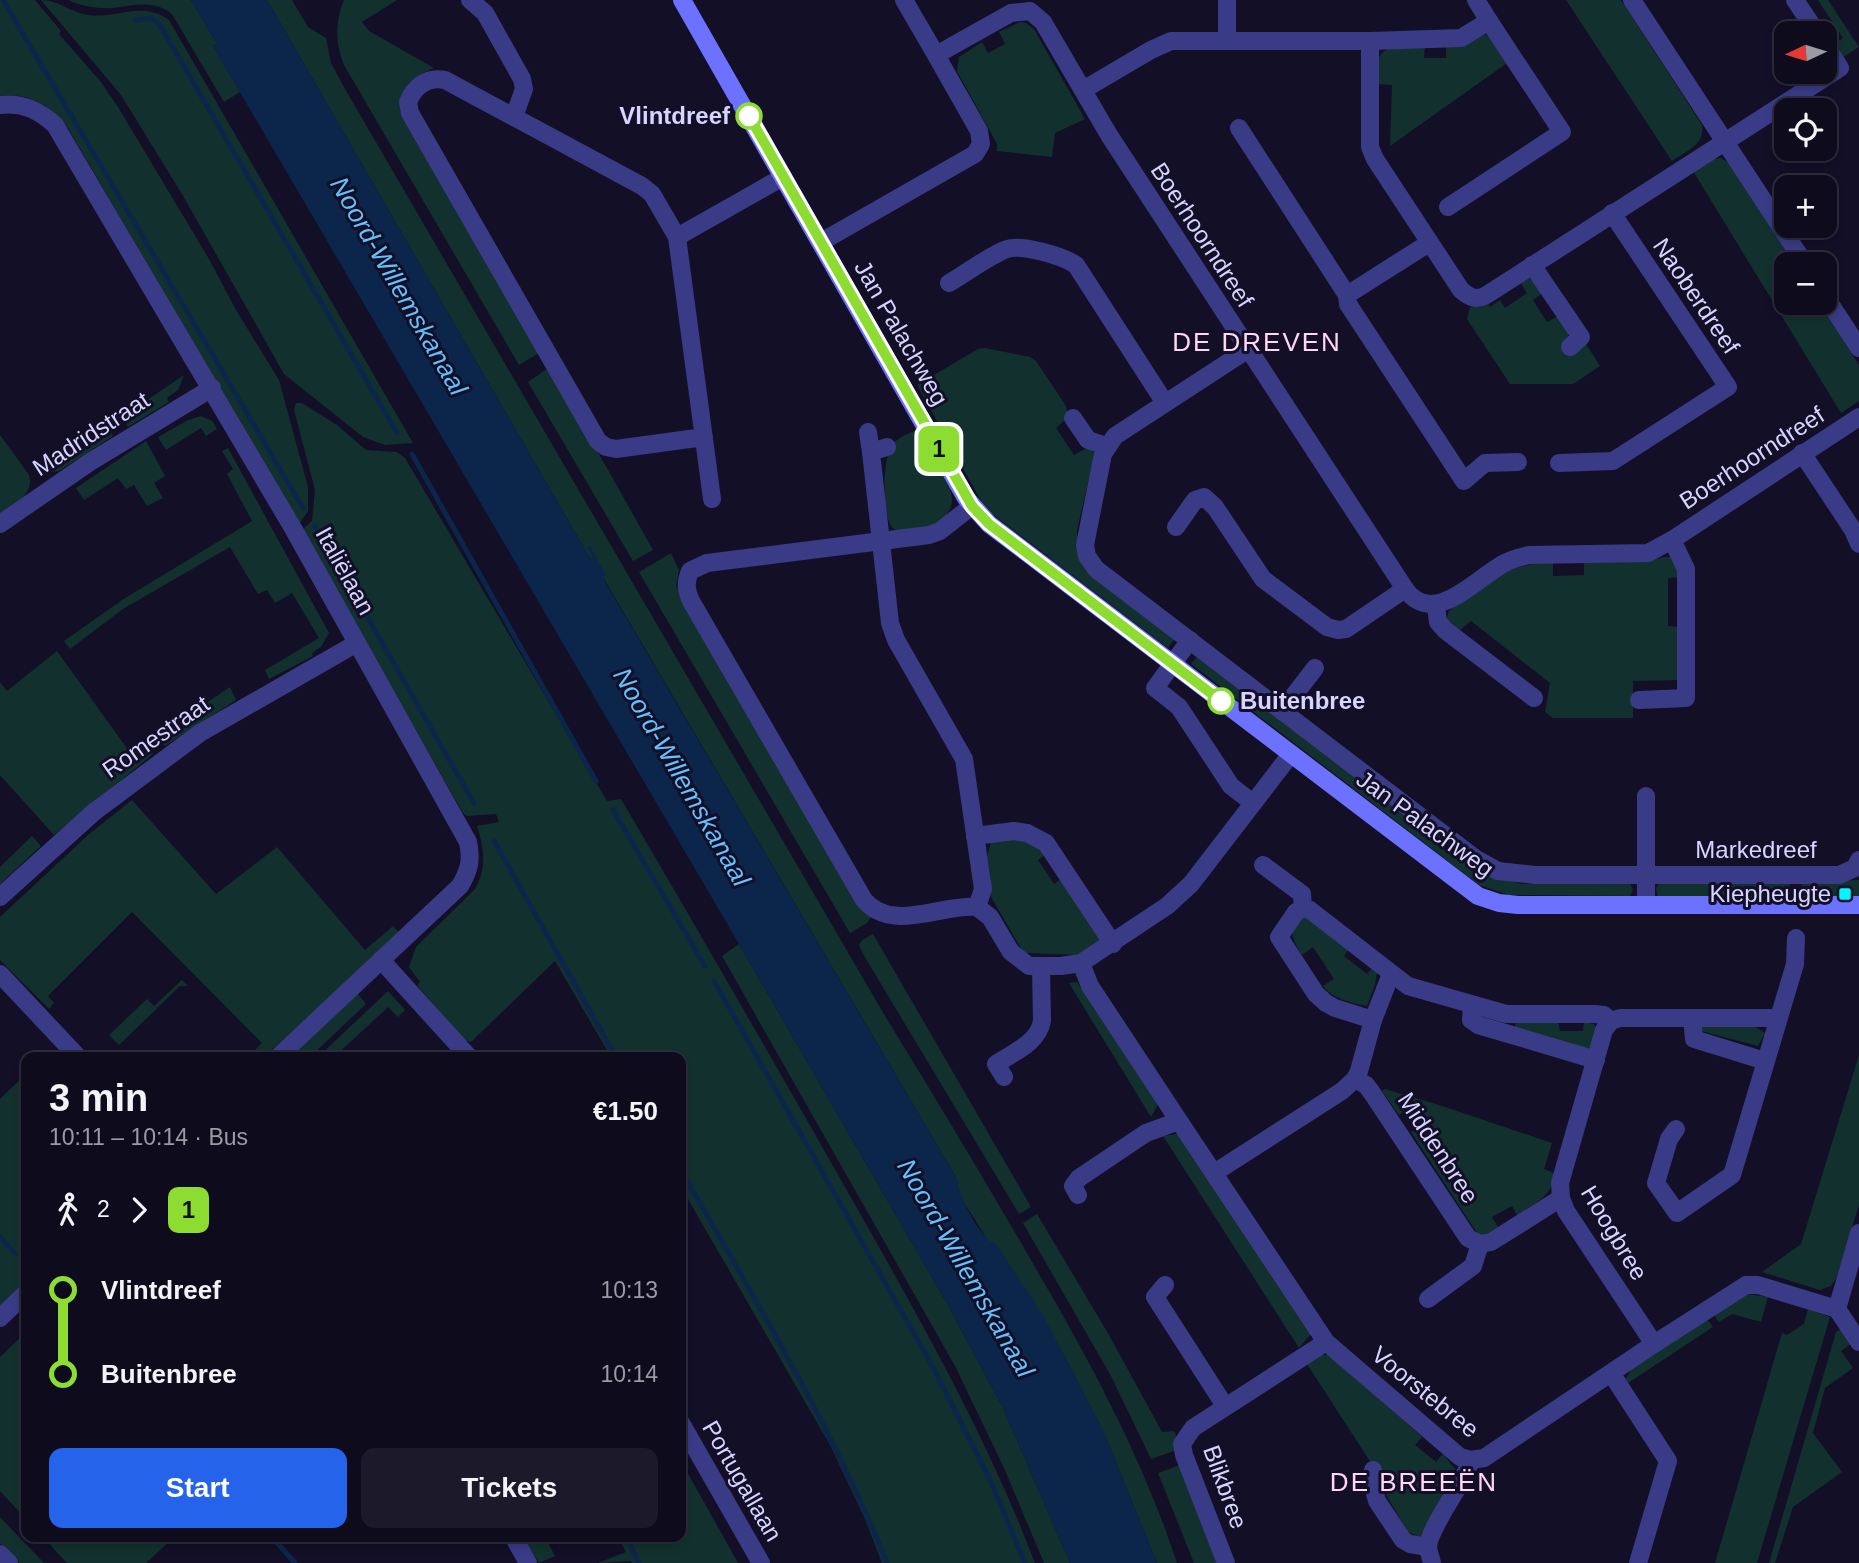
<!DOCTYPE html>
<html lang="en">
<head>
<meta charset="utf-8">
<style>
	:root { --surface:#0e0b1d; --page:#1c192a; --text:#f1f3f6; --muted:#9b9ba4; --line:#2e2b3b; --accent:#2563eb }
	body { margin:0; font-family:Arial,sans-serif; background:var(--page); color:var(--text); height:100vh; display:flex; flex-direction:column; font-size:26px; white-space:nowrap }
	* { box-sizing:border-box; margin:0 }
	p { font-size:23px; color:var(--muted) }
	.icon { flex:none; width:38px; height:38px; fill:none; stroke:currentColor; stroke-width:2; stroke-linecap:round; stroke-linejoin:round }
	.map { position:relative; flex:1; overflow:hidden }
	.sheet { position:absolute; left:21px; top:1052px; width:665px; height:490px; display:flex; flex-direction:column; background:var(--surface); border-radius:14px; box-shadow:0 4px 10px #0003,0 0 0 2px var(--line) }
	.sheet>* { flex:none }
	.badge { padding:0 14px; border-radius:10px; font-size:24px; line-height:46px }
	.needle { width:46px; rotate:266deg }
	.buttons { position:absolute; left:1774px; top:21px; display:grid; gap:14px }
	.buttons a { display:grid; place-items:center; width:63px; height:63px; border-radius:14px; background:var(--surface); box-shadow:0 4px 10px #0003,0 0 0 2px var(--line); font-size:35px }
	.map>.badge { position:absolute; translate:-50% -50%; box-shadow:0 0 0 4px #fff }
	.legs { display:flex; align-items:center; gap:10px; height:77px; padding:0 28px; font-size:23px }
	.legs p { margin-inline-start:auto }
	.overview { display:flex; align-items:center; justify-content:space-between; height:119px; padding:0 28px }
	h1 { font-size:38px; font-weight:700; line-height:52px }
	.primary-button { display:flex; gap:14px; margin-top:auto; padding:14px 28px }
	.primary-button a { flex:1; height:80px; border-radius:14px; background:var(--accent); color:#fff; font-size:28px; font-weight:700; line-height:80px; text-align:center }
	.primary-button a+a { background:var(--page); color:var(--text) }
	ul { padding:0 28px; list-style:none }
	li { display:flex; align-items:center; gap:24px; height:84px; font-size:26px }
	li i { display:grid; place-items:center; width:10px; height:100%; margin:0 9px; background:currentColor }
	li i::after { content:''; width:18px; height:18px; margin:-9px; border:5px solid; border-radius:50%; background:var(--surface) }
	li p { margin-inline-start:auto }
	li:first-child i { background:linear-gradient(#0000 50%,currentColor 0) }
	li:last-child i { background:linear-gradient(currentColor 50%,#0000 0) }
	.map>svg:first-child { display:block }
</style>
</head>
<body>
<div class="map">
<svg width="1859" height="1563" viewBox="0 0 1859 1563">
	<rect width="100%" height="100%" fill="#120f27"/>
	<!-- green -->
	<g fill="#12312e">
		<path d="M0 0H35L61 31 59 34 101 82 118 107 209 259 236 310 279 380 308 487V511L299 524 68 128C52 106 28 92 0 96Z"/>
		<path d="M41 0C58 0 72 13 88 15 118 19 142 0 169 20L413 443 385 445 363 437 284 374 182 194 121 95Z"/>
		<path d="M68 0H191L217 44 214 48 240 92 224 102 172 14C154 0 135 5 113 8 98 9 81 6 68 0Z"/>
		<path d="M267 0H292L308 27 326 38 331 63 345 89 885 1016C936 1099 986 1182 1035 1267 1090 1361 1143 1459 1177 1563H1157L1105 1435 1064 1355 988 1241 959 1194 957 1179 604 579V573L590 547 593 558 591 560Z"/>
		<path d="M344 0H397L362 22 369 31 434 68C413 77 399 85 402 110L541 352 519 365 344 65C335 44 335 21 344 0Z"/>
		<path d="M1566 0H1621L1702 125C1705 145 1686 151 1672 161Z"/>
		<polygon points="1818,0 1828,0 1859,47 1842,58 1833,45 1843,38"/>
		<polygon points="1020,22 1026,23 1034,29 1085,119 1055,133 1052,157 997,151 997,144 957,71 959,57 982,42 988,53 1005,44 999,32"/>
		<path d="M1483 34 1494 37 1510 61 1390 146 1392 85 1376 84C1376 70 1374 58 1387 49L1425 47 1424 58H1446V45Z"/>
		<polygon points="1721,158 1729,163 1794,264 1787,264 1787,303 1819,303 1859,365 1859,401 1841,413 1693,171 1709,160"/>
		<polygon points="1527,278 1534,280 1543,293 1533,300 1547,322 1558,316 1568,332 1568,339 1586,344 1600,366 1573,384 1510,384 1467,319 1470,307 1481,307 1488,303 1490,307 1500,300 1505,308 1527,293 1520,282"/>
		<polygon points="985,348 1030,357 1036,361 1066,406 1068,417 1056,428 1074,455 1087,448 1091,448 1095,454 1077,530 1077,543 1175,638 1168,648 991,513 980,499 917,385 978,349"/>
		<polygon points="550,367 653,550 633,561 528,382"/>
		<polygon points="184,375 178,390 167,398 169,402 128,427 122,417"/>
		<path d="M296 403H302L337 425 366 450 397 452 405 458 607 801 621 799C698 930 774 1062 849 1194 917 1314 986 1434 1035 1563H882L865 1519 830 1445 681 1187V1057H611L555 961 471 1042 464 1040 417 985 420 982 409 967 416 947 475 889C487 869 484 847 477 826L499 822 496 814 467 816 463 813 302 530 312 521 315 490 294 410Z"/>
		<polygon points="201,416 212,421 217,429 206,436 201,428 166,450 158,437 188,420"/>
		<polygon points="107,425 113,436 59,471 50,472 43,468"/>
		<path d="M916 430 949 487C960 512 938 526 916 530 908 531 901 533 894 529 881 520 883 463 890 449 895 438 906 435 916 430Z"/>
		<path d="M0 435 29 475C35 495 14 504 0 514Z"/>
		<polygon points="146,441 165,476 154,483 163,498 147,506 134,485 126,489 118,478 84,500 76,488"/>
		<polygon points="228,448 329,633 321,647 312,653 313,656 269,679 265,670 319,638 292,593 275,603 267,590 258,594 230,547 123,609 70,649 64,641 122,600 252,521 227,474 233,469 222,451"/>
		<polygon points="671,553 679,570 676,586 871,917 867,923 850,933 639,572"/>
		<path d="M1664 557H1672L1680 577 1668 578V626L1680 627 1681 680 1633 681V718H1553L1545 712 1550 683 1471 621 1460 630 1446 620 1449 611C1484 586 1507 561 1553 563V576L1584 575V562H1644Z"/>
		<polygon points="57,651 131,754 146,744 153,754 54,835 0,775 0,682 7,691"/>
		<polygon points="1198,656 1487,874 1522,884 1630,882 1633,890 1630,896 1509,895 1479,885 1191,664"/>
		<polygon points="230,687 236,700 165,746 157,736"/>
		<polygon points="132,800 216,894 277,847 365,950 393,926 400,933 264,1057 248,1057 262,1043 132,912 48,996 54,1003 49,1009 0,960 0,917 88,835"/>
		<polygon points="32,836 41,846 0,884 0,867"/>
		<polygon points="1028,837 1047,853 1038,860 1054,884 1064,877 1099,930 1100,940 1079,955 1027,953 1022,950 991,897 990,872 987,856 991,842"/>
		<polygon points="1859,880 1859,897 1801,896 1802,881"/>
		<polygon points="1662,881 1790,881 1789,896 1658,898 1656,888"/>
		<path d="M1305 917 1349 949 1344 956 1367 974 1373 967 1377 972 1375 985 1367 1006C1351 1003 1333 999 1323 986L1334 979 1313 947 1302 955C1293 941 1285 924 1305 917Z"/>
		<polygon points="873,934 1031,1207 1019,1214 863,954 859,945 862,940"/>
		<polygon points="739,944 949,1307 1003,1408 1070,1563 1044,1563 1004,1468 955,1366 722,956"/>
		<polygon points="182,980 188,986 180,986 119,1045 109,1035 147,999 154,1006"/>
		<polygon points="1077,982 1158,1104 1151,1117 1069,983"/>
		<polygon points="388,991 405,1010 398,1017 388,1007 334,1057 318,1057"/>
		<polygon points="357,993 366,1004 310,1057 289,1057"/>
		<polygon points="1516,1021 1558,1021 1560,1031 1583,1031 1584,1022 1594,1024 1596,1031 1593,1046 1585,1049 1514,1031"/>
		<polygon points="1700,1026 1754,1026 1765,1033 1758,1046 1697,1030"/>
		<polygon points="1859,1055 1859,1205 1836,1279 1831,1286 1820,1290 1762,1272 1801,1244"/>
		<polygon points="26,1074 26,1283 0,1308 0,1099"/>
		<path d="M1385 1089 1439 1105 1552 1143 1544 1169 1556 1174C1548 1200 1539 1200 1517 1215L1512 1206 1492 1217 1498 1227 1484 1236H1479L1411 1132 1422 1126 1410 1108 1399 1115 1382 1091Z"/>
		<polygon points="1177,1134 1311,1334 1299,1348 1163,1136"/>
		<polygon points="1037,1214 1109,1335 1162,1432 1174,1431 1177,1438 1177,1450 1151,1459 1111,1376 1023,1223"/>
		<polygon points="1747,1294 1768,1297 1761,1322 1732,1314 1719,1322 1714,1315"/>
		<polygon points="1808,1309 1830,1317 1757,1563 1715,1563 1782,1333 1787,1335 1804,1324"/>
		<polygon points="1707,1319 1713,1327 1628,1383 1625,1380 1631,1370"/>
		<polygon points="1842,1328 1852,1343 1841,1351 1853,1368 1825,1388 1813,1433 1842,1472 1793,1507 1775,1563 1769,1563 1836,1332"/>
		<polygon points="26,1332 26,1519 0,1491 0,1357"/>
		<polygon points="1320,1355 1329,1355 1422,1437 1415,1445 1436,1462 1443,1454 1455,1469 1455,1479 1420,1537 1408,1532 1379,1483 1373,1466 1307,1364"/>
		<polygon points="681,1461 738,1563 632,1563 631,1561 598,1563 626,1552 618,1537 681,1536"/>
		<polygon points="1180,1465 1217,1563 1194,1563 1158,1473"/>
		<polygon points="0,1517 44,1563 19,1563 0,1543"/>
		<polygon points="43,1537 42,1537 174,1537 146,1563 67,1563"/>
		<polygon points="523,1537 545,1537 555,1556 539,1563"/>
	</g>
	<!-- water -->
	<path fill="#0b264a" d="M191 0H267L591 560 593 558 587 548 590 546 605 573 604 580 957 1179C960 1198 979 1238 997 1245L1044 1317 1064 1355 1105 1435 1157 1563H1070L1003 1408 949 1307 739 944 214 48 213 45 217 44Z"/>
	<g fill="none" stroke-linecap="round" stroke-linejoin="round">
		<!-- stream -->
		<g stroke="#0b264a" stroke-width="5">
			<polyline points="3,0 303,508"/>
			<polyline points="136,20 151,18 160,25 397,433"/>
			<polyline points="412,454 596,781"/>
			<polyline points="315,526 474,803"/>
			<polyline points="613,810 705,966"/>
			<polyline points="494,841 616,1057"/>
			<polyline points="714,981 934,1369 991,1482 1025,1563"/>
			<path d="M681 1170C754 1298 832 1426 887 1563"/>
			<polyline points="0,1237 15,1254"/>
			<polyline points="271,1536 295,1563"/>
			<polyline points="626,1536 639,1563"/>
		</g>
		<!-- street -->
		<g stroke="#393b87" stroke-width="18">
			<polyline points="470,0 485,13 522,79 524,89 514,117"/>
			<polyline points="904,0 936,55"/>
			<polyline points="1227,0 1227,41"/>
			<polyline points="1476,0 1489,21"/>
			<polyline points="1632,0 1805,264"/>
			<polyline points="1795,0 1817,33"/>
			<polyline points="1370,41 1461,38 1489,21 1562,132 1448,207"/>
			<path d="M1083 90 1151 50 1171 41H1370V147L1375 159 1461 290C1470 298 1477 301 1488 294L1840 68 1825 45"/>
			<path d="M0 105C22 102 39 110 55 125L294 530 468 842C472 860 469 871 460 886L278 1057"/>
			<polyline points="1239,128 1347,295"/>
			<polyline points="677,237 783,177"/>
			<path d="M821 242 975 154 981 144 979 131 936 55 1011 13 1030 11 1043 22 1109 135 1405 589C1434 628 1474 580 1503 564 1511 559 1520 557 1529 555L1648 553 1672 540 1859 417"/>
			<polyline points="1429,243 1347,295 1348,304 1464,481 1485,463 1518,462"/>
			<polyline points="1532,265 1581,337 1570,347"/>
			<path d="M949 283C965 274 990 255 1007 249 1022 244 1063 256 1076 265L1165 403"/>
			<polyline points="1825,296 1859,348"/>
			<polyline points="1247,350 1115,436 1103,454 1085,545 1087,556 1096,569 1476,859 1498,871 1535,875 1839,875 1855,868 1859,860"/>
			<polyline points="1073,418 1088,440 1107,446"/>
			<polyline points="868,432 871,452"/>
			<path d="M704 437 616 449 606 447 598 441 410 113 408 102C414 87 427 76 445 80L642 186 652 194 677 237 712 499"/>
			<polyline points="887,447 871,452 890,623 896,640 964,759 983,889 977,907"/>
			<polyline points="1802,453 1853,530 1859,544"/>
			<polyline points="1559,463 1613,461 1728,387 1612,213"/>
			<path d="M972 506 940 531 929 535 707 563 690 571C685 583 686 589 691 601L864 900C892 933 940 904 977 907L990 917 1011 952 1029 966H1061L1081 963 1167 906 1191 884 1291 754"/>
			<polyline points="0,524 90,462 212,388"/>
			<polyline points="1176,527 1195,500 1204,497 1215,507 1263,579 1327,627 1338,630 1346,629 1405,589"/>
			<polyline points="1436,606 1438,622 1445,630 1534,698"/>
			<polyline points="1190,640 1155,688 1179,707 1231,786 1253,803"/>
			<polyline points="1639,700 1686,698 1686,569 1672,540"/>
			<polyline points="1282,711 1315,668"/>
			<polyline points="975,836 1014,831 1027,833 1046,843 1113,944"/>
			<polyline points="1263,865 1302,894 1303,908"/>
			<polyline points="0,897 94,812 200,733 357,643"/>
			<polyline points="1646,905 1646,796"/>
			<polyline points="381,960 469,1057"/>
			<polyline points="1081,963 1090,986 1179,1121"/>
			<polyline points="0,974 78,1057"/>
			<polyline points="1472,1006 1471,1020 1478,1025 1596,1060"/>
			<polyline points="1692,1018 1694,1039 1765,1061"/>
			<polyline points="1373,1020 1335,1008 1326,1003 1316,994 1279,937 1296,912 1303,908 1310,910 1408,986 1506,1014 1595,1014 1604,1015 1611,1021"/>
			<path d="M1004 1077 996 1064C1014 1052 1038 1043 1042 1021L1041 967"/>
			<polyline points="1355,1079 1366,1085 1372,1093 1468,1238 1480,1244 1491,1242 1561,1198"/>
			<polyline points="1676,1129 1669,1139 1656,1183 1677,1213 1732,1175 1795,964 1796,938"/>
			<polyline points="1214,1173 1342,1091 1355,1079 1359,1071 1373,1020 1391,974"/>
			<polyline points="1078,1195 1073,1186 1079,1178 1146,1133 1179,1121 1326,1342 1460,1457 1471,1460 1484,1458 1654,1344 1746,1285 1758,1285 1837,1309"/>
			<polyline points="1165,1285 1155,1297 1225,1406"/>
			<polyline points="1428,1299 1473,1266 1480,1244"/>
			<polyline points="1837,1309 1859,1233"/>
			<polyline points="1837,1309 1859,1342"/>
			<polyline points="0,1318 26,1293"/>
			<polyline points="1654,1344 1566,1211 1561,1198 1560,1183 1604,1030 1611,1021 1620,1018 1777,1018"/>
			<polyline points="1611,1373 1668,1461 1638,1563"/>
			<polyline points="681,1423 761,1563"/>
			<polyline points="1373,1470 1372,1482 1377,1501 1403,1540 1410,1544 1428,1547"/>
			<polyline points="513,1536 528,1563"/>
			<polyline points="0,1554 9,1563"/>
			<polyline points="1226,1563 1184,1455 1182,1444 1193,1428 1326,1342"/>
			<path d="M1432 1563C1431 1558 1428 1551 1428 1546 1430 1526 1463 1485 1471 1460"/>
		</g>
		<!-- secondary -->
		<polyline stroke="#6c72ff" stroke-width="18" points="682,0 966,498 989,524 1478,896 1499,903 1518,905 1859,905"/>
	</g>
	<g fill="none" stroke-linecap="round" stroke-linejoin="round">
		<defs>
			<polyline id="line-1" points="749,116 972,506 989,524 1221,701"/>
		</defs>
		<!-- line-1 casing -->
		<use href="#line-1" stroke="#fff" stroke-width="16"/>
		<!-- line-1 -->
		<use href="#line-1" stroke="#8cdc32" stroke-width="10"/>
	</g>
	<!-- markers -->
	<g fill="#fff" stroke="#8cdc32" stroke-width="3.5">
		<circle cx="749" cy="116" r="12"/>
		<circle cx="1221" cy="701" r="12"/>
	</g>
	<rect fill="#01f6ff" stroke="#120f27" stroke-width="2.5" x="1838" y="887" width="14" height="14" rx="3.5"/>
	<g text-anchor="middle" stroke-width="6" stroke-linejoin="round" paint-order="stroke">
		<!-- stop labels -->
		<g font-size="24" font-weight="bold" fill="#d7d5ff" stroke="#120f27" text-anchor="end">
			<text x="730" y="124">Vlintdreef</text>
			<text x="1240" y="709" text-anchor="start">Buitenbree</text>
		</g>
		<!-- street labels -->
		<g font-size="24" fill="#d7d5ff" stroke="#120f27">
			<text transform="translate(1202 235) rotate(57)" y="8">Boerhoorndreef</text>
			<text transform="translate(1696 296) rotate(56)" y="8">Naoberdreef</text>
			<text transform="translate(901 333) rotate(60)" y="8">Jan Palachweg</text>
			<text transform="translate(91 434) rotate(-33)" y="8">Madridstraat</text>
			<text transform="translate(1752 458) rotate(-33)" y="8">Boerhoorndreef</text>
			<text transform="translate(345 571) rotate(61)" y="8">Italiëlaan</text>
			<text transform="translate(156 737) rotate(-35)" y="8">Romestraat</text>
			<text transform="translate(1425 824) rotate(36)" y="8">Jan Palachweg</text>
			<text x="1756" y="858">Markedreef</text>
			<text transform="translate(1438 1148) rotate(57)" y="8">Middenbree</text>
			<text transform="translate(1614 1233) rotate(59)" y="8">Hoogbree</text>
			<text transform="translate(1425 1392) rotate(39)" y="8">Voorstebree</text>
			<text transform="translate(742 1481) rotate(60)" y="8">Portugallaan</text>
			<text transform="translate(1225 1487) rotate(70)" y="8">Blikbree</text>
		</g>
		<!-- poi labels -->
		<g font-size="24" fill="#d7d5ff" stroke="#120f27" text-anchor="end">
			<text x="1831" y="902">Kiepheugte</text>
		</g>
		<!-- water labels -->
		<g font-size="26" font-style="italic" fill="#63c1ff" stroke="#120f27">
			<text transform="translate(399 286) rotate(60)" y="9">Noord-Willemskanaal</text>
			<text transform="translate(682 777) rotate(60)" y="9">Noord-Willemskanaal</text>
			<text transform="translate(966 1268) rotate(60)" y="9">Noord-Willemskanaal</text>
		</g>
		<!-- neighbourhood labels -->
		<g font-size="26" letter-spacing="2" fill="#ffd7f3" stroke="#120f27">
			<text x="1257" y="351">DE DREVEN</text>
			<text x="1414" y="1491">DE BREEËN</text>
		</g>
	</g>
</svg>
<div class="buttons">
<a><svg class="needle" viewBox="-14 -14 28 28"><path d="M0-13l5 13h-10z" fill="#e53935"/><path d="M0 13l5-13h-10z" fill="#9b9ba4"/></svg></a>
<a><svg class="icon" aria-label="locate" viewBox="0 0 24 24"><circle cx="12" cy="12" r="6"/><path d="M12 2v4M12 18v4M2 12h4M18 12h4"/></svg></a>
<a>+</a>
<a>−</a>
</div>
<b class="badge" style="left:939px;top:449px;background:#8cdc32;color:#111">1</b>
<section class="sheet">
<div class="overview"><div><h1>3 min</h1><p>10:11 – 10:14 · Bus</p></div><b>€1.50</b></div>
<div class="legs"><svg class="icon" aria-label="walk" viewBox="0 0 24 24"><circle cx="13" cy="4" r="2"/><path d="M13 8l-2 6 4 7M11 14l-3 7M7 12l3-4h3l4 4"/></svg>2<svg class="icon" aria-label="forward" viewBox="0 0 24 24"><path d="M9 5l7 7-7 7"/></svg><b class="badge" style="background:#8cdc32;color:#111">1</b></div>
<ul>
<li><i style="color:#8cdc32"></i><b>Vlintdreef</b><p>10:13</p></li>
<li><i style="color:#8cdc32"></i><b>Buitenbree</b><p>10:14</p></li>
</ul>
<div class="primary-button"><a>Start</a><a>Tickets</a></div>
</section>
</div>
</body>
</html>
